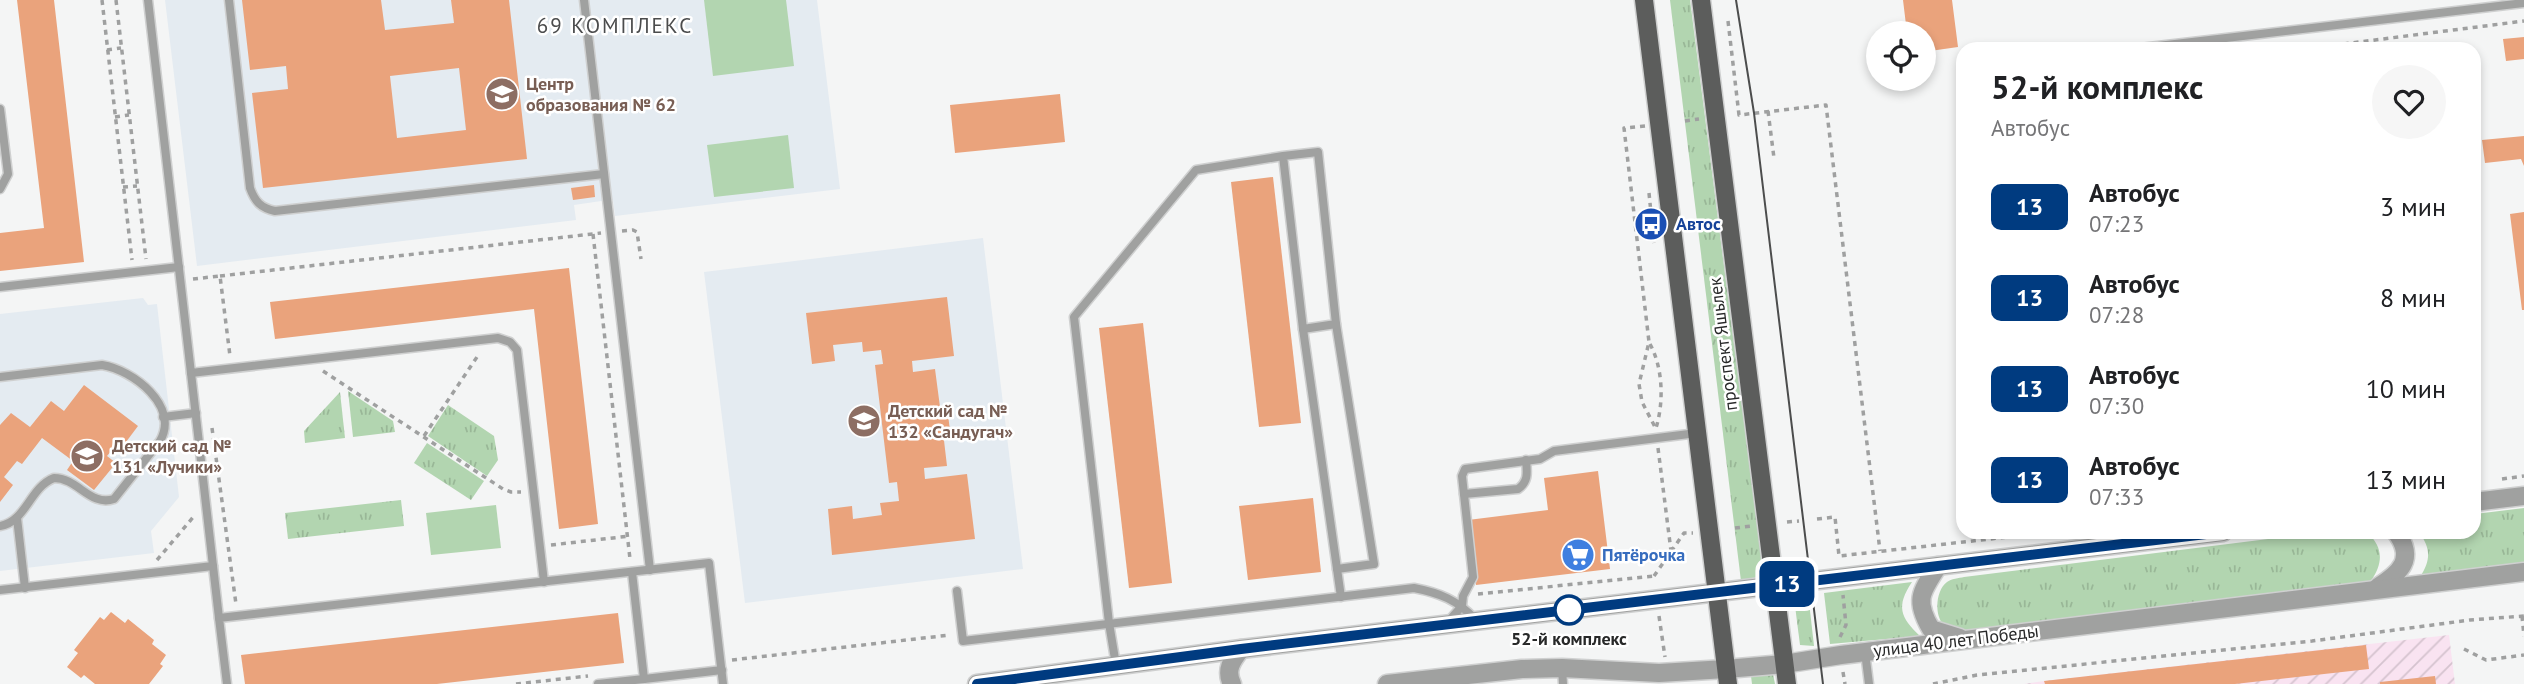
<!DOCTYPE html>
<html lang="ru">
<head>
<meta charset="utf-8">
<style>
	:root { --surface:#fff; --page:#f6f6f6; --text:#202124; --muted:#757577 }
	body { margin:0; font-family:"PT Sans",sans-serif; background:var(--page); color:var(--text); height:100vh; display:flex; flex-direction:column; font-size:26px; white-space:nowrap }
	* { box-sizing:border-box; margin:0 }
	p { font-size:23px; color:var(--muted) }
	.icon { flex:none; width:38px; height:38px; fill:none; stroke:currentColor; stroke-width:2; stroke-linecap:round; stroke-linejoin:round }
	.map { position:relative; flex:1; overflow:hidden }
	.side { position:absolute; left:1956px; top:42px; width:525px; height:497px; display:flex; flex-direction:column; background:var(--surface); border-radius:21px; box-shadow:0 4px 10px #0003 }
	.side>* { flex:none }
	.badge { padding:0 14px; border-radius:10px; font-size:24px; line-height:46px }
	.tools { position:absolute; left:1866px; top:21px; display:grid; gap:14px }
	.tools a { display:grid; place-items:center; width:70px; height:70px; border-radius:50%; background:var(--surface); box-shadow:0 4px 10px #0003; font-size:35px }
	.map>.badge { position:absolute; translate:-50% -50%; box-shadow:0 0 0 4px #fff }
	.round { display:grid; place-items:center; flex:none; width:74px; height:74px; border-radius:37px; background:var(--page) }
	.overview { display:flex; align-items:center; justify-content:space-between; height:119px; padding:0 35px }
	h1 { font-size:33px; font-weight:700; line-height:52px }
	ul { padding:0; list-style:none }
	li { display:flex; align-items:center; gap:21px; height:91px; padding:0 35px }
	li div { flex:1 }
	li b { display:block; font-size:26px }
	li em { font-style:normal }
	li .badge { min-width:77px; font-weight:700; text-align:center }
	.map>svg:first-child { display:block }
</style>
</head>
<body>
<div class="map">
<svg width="2524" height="684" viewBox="0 0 2524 684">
	<defs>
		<pattern id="industrial-furrows" width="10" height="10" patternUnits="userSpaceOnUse" patternTransform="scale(1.75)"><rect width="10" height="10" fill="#f9e3f1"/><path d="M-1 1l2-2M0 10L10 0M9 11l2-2" fill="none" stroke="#d5c3cf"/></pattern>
		<pattern id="grass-tufts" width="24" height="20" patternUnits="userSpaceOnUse" patternTransform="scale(1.75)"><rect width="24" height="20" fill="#b2d5b0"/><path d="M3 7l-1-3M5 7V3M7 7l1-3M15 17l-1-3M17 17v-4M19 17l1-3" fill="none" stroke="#99b797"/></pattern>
	</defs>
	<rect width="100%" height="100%" fill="#f4f5f5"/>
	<!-- industrial -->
	<polygon fill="url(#industrial-furrows)" points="2449,635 2455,684 2024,684 2044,681"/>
	<!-- built -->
	<g fill="#e4ebf1">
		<polygon points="165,0 817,0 840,189 615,216 613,200 608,200 574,205 576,220 197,266"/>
		<polygon points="983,238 1023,569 745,603 704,272"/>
		<polygon points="143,298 148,305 157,304 179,497 151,531 154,553 0,571 0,314"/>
	</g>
	<!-- grass -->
	<g fill="url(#grass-tufts)">
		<polygon points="1670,0 1690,0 1764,578 1741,581"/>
		<polygon points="348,391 393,421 395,432 353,437"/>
		<polygon points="340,392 345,438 305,443 304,431"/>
		<polygon points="448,405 494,436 498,460 487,476 428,436"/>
		<polygon points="427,443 484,481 471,500 414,463"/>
		<polygon points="401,500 404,526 288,539 285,513"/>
		<path d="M2524 508V565L2420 577C2431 560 2431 549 2419 532H2474L2475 514Z"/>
		<path d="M2325 532H2367C2384 548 2383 563 2371 581L1982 631C1969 631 1953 633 1943 624 1934 614 1936 590 1947 582 1951 579 1959 578 1964 577Z"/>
		<path d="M1912 582C1896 606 1900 617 1920 636L1830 644 1824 593Z"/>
		<polygon points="1808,593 1814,646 1800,645 1794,598 1798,594"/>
		<polygon points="1773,674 1775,684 1752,684 1751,676"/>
	</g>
	<!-- pitch -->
	<g fill="#b2d5b0">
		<polygon points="704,0 786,0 794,66 713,76"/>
		<polygon points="788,135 794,188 714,197 707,145"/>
		<polygon points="496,505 501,548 431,555 426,513"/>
	</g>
	<!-- building -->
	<g fill="#eaa37c" fill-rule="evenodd">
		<polygon points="17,0 54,0 84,262 0,271 0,233 44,228"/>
		<path d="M242 0H381L385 30 454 23 451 0H509L527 159 263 188 252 93 288 89 286 66 250 70ZM459 68 466 130 397 138 390 76Z"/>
		<polygon points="1903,0 1952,0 1958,47 1923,52 1923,33 1907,33"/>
		<polygon points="2524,37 2524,59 2506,61 2503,39"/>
		<polygon points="1060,94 1065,142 955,153 950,105"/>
		<polygon points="2524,136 2524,166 2521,159 2485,163 2482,140"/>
		<polygon points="1273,177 1301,423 1259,427 1231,182"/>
		<polygon points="594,185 595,197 573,200 571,188"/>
		<polygon points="2524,212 2524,310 2522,310 2510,214"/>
		<polygon points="569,268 598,524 559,529 534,309 275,339 270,302"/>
		<polygon points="947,297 954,356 912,361 913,372 935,369 940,407 947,406 950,431 943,432 947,466 924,468 925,479 967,474 975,539 832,555 828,509 852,506 853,519 882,515 880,503 899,501 897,482 889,483 875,365 883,364 881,350 863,352 862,342 833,345 835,361 812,364 806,313"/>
		<polygon points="1143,323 1172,583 1129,588 1099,328"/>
		<polygon points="84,385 138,426 117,454 112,450 107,456 116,463 94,490 67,470 73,461 42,438 22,464 17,461 4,477 13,485 0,502 0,425 11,413 30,427 51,401 64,411"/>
		<polygon points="1598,471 1610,569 1476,585 1468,520 1548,510 1544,478"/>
		<polygon points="1313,498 1321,572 1248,580 1239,506"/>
		<polygon points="111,612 125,623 128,619 154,640 152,644 166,655 160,664 163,666 149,684 95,684 84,675 81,678 67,667 78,653 74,650 100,617 104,620"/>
		<polygon points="618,613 624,663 437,684 245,684 241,655"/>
		<polygon points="2366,645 2369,669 2235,684 2045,684 2044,681"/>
		<polygon points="2435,676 2436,684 2380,684 2380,682"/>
	</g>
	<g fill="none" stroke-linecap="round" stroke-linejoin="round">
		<defs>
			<g id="service">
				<polyline points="148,0 191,373 498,338 510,342 517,350 544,582"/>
				<path d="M229 0 250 188C255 202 261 208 275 211L604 174"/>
				<polyline points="584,0 650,570"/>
				<polyline points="2132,49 2524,3"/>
				<polyline points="0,109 8,174 0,189"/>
				<polyline points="0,287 179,267"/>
				<polyline points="1336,324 1374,564 1337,569"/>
				<polyline points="1303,329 1341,597"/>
				<path d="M0 377 102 365C133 370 180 406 160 441L114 499C90 507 78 478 54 478 30 487 26 522 0 526"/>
				<polyline points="163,417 196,413"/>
				<path d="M1464 494 1518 489C1529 481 1527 472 1526 460"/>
				<polyline points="17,518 25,588"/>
				<polyline points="213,566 219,618"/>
				<polyline points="0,590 213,566 191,373"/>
				<path d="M957 591 963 641 1414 588C1440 593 1457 600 1475 619"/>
				<polyline points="1447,623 1462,606 1463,596 1473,577 1462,476 1465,469 1540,459 1554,451 1697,433"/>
				<polyline points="1865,652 1869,684"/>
				<polyline points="1116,665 1109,623 1074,317 1196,170 1283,156 1303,329 1336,324 1318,152 1283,156"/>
				<polyline points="1562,668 1563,684"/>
				<polyline points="644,679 722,670"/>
				<polyline points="227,684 219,618 709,563 723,684"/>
				<polyline points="598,684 644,679 632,572"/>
			</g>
			<g id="tertiary">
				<polyline points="2474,502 2524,496"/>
				<path d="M1938 566C1921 592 1914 600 1931 629L1960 638"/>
				<path d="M2378 587C2400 573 2416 559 2396 532"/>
				<polyline points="977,684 1241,649 2223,532"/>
				<path d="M1232 684C1225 670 1232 660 1241 649"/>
				<polyline points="1387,684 1522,669 1562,668 1659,673 1726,669 1784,664 1841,655 2524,572"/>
			</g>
			<g id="primary">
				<polyline points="1644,0 1728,684"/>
				<polyline points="1701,0 1787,684"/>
			</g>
		</defs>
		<!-- service casing -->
		<use href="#service" stroke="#cfd0d0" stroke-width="11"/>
		<!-- tertiary casing -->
		<use href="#tertiary" stroke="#cfd0d0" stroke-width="21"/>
		<!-- primary casing -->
		<use href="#primary" stroke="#cfd0d0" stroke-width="21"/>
		<!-- path -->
		<g stroke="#9fa0a0" stroke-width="3.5" stroke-dasharray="5 5" stroke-linecap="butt">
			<polyline points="102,0 132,260"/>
			<polyline points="116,0 146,259"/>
			<polyline points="1728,21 1739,115 1826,105 1880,551"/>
			<polyline points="2304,49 2524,21"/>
			<polyline points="107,50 121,48"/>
			<polyline points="1768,111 1774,158"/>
			<polyline points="115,117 129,115"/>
			<polyline points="1685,121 1699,119"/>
			<polyline points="1645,126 1624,128 1649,342 1639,384 1642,402 1655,427"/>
			<polyline points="123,187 137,186"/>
			<polyline points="1649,193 1654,243"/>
			<polyline points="622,231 633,230 637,232 641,259"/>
			<polyline points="593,234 630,559"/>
			<polyline points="220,276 601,233"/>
			<polyline points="193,279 220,276 230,356"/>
			<path d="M1650 344C1663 368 1664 402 1656 428"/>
			<polyline points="323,371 503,489 511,492 521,492"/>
			<polyline points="212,428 236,604"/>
			<polyline points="424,436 479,354"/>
			<polyline points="1658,448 1671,551"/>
			<polyline points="2502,479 2524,476"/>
			<polyline points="1817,519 1835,517 1839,556 2052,532"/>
			<polyline points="1787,522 1799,521"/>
			<polyline points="1735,528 1752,526"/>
			<polyline points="551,545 630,536"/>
			<polyline points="157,560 195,515"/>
			<polyline points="1654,576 1684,533 1693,533"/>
			<polyline points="1478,594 1654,576"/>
			<polyline points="1659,616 1665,657"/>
			<polyline points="2522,616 2524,636"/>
			<polyline points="1840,637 1846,625 1843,595"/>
			<polyline points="2464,649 2486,660 2524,655"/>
			<polyline points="732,660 950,635"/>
			<polyline points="1843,672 1845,684"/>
			<polyline points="516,684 588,676"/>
			<polyline points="1933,684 1977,675 2312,641 2470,620 2524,616"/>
		</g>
		<!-- service -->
		<use href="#service" stroke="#a0a1a0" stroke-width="8"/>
		<!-- tertiary -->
		<use href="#tertiary" stroke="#a0a1a0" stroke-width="18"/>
		<!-- primary -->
		<use href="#primary" stroke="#5c5d5c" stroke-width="18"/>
		<!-- tram -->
		<polyline stroke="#4c4d4d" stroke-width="2" points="1736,0 1754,113 1823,684"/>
	</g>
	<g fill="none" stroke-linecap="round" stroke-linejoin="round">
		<defs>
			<polyline id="line" points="977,684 1241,649 2223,532"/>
		</defs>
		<!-- line casing -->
		<use href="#line" stroke="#fff" stroke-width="16"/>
		<!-- line -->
		<use href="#line" stroke="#003b80" stroke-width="10"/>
	</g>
	<!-- icons -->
	<defs>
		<symbol id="school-disc" viewBox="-11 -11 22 22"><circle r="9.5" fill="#8d6e63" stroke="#fff"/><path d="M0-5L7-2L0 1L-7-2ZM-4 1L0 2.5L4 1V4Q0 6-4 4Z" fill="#fff"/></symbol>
		<symbol id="bus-disc" viewBox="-11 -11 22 22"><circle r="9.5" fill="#1a4fb4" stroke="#fff"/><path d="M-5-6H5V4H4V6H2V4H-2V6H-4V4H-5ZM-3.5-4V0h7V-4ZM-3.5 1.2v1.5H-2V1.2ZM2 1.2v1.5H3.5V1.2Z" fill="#fff"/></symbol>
		<symbol id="supermarket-disc" viewBox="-11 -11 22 22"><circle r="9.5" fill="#3f7fe0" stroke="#fff"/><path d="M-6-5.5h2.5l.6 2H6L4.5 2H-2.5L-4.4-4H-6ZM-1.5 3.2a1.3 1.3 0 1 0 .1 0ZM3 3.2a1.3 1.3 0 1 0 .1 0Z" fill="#fff"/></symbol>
	</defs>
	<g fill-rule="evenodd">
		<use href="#school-disc" x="483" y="75" width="38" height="38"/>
		<use href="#bus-disc" x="1632" y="205" width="38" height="38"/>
		<use href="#school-disc" x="845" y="402" width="38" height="38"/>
		<use href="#school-disc" x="68" y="437" width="38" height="38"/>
		<use href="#supermarket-disc" x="1559" y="536" width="38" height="38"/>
	</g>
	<!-- markers -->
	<circle fill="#fff" stroke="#003b80" stroke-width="3.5" cx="1569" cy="610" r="14"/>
	<g text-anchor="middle" stroke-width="5" stroke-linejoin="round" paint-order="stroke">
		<!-- education labels -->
		<g font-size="18" font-weight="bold" fill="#785e54" stroke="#fff" text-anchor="start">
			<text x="526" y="90">Центр<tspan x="526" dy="21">образования № 62</tspan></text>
			<text x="888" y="417">Детский сад №<tspan x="888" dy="21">132 «Сандугач»</tspan></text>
			<text x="112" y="452">Детский сад №<tspan x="112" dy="21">131 «Лучики»</tspan></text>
		</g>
		<!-- transit labels -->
		<g font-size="18" font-weight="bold" fill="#164399" stroke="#fff" text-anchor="start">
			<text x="1676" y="230">Автос</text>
		</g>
		<!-- street labels -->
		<g font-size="18" fill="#282929" stroke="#fff">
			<text transform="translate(1723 344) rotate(-97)" y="6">проспект Яшьлек</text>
			<text transform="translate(1956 641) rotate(-7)" y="6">улица 40 лет Победы</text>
		</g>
		<!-- shop labels -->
		<g font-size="18" font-weight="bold" fill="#366cbe" stroke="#fff" text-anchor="start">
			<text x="1602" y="561">Пятёрочка</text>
		</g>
		<!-- stop labels -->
		<g font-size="18" font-weight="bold" fill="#282929" stroke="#fff">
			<text x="1569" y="645">52-й комплекс</text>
		</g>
		<!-- quarter labels -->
		<g font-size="21" letter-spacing="2" fill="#4b4c4d" stroke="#fff">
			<text x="615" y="33">69 КОМПЛЕКС</text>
		</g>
	</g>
</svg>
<div class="tools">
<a><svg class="icon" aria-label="locate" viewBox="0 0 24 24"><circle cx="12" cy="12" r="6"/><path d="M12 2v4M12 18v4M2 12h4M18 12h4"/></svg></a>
</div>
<b class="badge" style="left:1787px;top:584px;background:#003b80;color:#fff">13</b>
<section class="side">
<div class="overview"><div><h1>52-й комплекс</h1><p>Автобус</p></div><a class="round"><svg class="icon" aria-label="heart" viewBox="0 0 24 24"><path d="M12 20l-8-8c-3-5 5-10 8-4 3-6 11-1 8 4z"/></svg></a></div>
<ul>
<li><span class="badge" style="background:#003b80;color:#fff">13</span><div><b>Автобус</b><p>07:23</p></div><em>3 мин</em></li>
<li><span class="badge" style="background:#003b80;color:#fff">13</span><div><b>Автобус</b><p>07:28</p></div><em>8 мин</em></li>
<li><span class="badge" style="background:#003b80;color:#fff">13</span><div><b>Автобус</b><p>07:30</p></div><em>10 мин</em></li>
<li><span class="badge" style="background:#003b80;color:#fff">13</span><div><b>Автобус</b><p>07:33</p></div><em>13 мин</em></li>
</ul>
</section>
</div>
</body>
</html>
